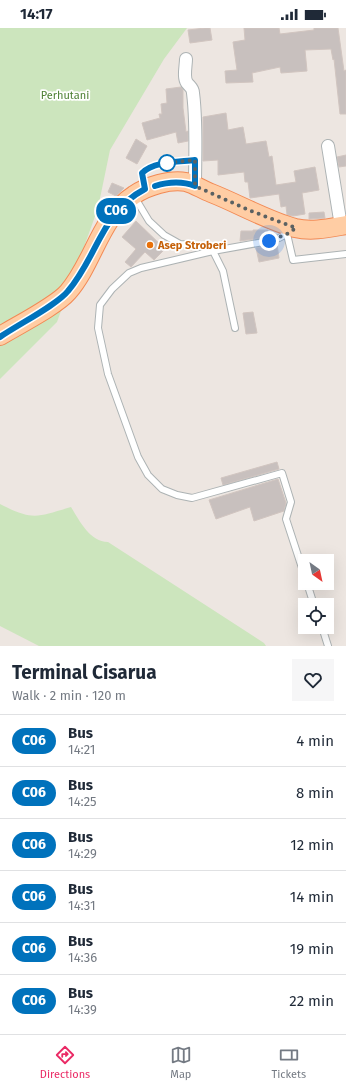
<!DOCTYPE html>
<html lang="en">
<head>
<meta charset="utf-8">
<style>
	:root { --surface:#fff; --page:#f6f6f7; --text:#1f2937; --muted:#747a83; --line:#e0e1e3; --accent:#ea2a65 }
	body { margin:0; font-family:"Fira Sans",sans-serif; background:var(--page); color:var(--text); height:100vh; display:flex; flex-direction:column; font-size:15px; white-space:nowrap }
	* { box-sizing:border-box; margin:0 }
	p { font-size:13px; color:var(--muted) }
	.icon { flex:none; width:22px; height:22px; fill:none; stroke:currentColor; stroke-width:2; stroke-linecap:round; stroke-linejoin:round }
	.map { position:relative; height:618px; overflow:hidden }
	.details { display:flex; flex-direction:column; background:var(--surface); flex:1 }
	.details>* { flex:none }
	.badge { padding:0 8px; border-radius:13px; font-size:14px; line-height:26px }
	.needle { width:26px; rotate:147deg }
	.controls { position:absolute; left:298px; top:526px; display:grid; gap:8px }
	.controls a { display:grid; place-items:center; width:36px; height:36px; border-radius:0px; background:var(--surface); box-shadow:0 4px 16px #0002; font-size:20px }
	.you { position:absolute; width:20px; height:20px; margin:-10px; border:3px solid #fff; border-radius:50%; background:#1a73e8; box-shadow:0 0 0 6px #1a73e833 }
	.map>.badge { position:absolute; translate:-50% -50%; box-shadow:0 0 0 2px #fff }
	.round { display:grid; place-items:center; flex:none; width:42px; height:42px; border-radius:0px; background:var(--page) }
	.overview { display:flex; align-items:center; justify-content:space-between; height:68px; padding:0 12px }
	h1 { font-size:19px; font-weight:700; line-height:30px }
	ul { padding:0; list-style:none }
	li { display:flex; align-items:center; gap:12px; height:52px; padding:0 12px; border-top:1px solid var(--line) }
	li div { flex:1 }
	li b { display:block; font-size:15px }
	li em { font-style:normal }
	li .badge { min-width:44px; font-weight:700; text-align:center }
	.status { display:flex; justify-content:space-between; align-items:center; height:28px; padding:0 20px; background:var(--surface); direction:ltr }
	.status svg { height:11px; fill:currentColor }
	.dock { display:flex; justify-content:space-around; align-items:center; height:56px; border-top:1px solid var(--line); background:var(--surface); font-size:11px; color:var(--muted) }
	.dock a { display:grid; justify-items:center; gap:2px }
	.dock .current { color:var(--accent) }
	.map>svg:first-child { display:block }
</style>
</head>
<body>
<div class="status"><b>14:17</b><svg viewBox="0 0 49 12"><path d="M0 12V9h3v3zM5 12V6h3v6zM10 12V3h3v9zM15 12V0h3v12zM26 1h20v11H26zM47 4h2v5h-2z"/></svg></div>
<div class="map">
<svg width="346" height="618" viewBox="0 0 346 618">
	<rect width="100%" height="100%" fill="#ede6e1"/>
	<!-- green -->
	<g fill="#cce5bd">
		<polygon points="0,0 187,0 164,31 110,122 98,180 57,294 0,351"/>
		<path d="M0 476C33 493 37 489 71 479 79 492 90 514 108 514L264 615 266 618H39L0 598Z"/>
	</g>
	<!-- building -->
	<g fill="#c8c0be" stroke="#d1c5c0">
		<polygon points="205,0 210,0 212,12 190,15 188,2"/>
		<polygon points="244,0 279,0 280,6 314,2 314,0 338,0 344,43 346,42 346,86 340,86 334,31 333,32 331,21 305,22 307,43 281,45 280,39 252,45 253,54 226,55 225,43 237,42 233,14 245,12"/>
		<polygon points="181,59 183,62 183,80 186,104 188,103 188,113 178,115 176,104 147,112 142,95 160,90 159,86 162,86 161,76 167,75 166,61"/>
		<polygon points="226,85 228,102 243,99 246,116 266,113 269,129 272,128 276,157 296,154 294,143 315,139 319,162 302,165 305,186 293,188 287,187 286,178 281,179 279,166 250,170 248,154 245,154 244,144 218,147 218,132 203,133 203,89"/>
		<polygon points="136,111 147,118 137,136 126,130"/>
		<polygon points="346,127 346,138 339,139 337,129"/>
		<polygon points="112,155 124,160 116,168 108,164"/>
		<polygon points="324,184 325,190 309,191 309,185"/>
		<polygon points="136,193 165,221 154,232 145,224 131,239 125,234 136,221 122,209"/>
		<polygon points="253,202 268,202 268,209 240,213 241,203 253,203"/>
		<polygon points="277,216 279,230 259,234 256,220"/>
		<polygon points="253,284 257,305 246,306 243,285"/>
		<polygon points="277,434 279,441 223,457 221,450"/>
		<polygon points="278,451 286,475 284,483 254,493 250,479 216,491 209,472"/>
	</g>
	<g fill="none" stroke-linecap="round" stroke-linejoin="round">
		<defs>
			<g id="service">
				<path d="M145 159 142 145C154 133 179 134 195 132"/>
				<polyline points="134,168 149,193 164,207 180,216 194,217 213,223 223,243 235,300"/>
				<polyline points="292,203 279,210 269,213 213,223 141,240 129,245 112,261 100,277 98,300 108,346 138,429 148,447 162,461 177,467 192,470 282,445 291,474 286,491 305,549"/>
				<polyline points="287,206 293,232 346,226"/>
				<polyline points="307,555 314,577"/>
				<polyline points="322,599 328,618"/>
			</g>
			<g id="minor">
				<path d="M186 31C186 38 183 49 187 55 190 59 193 60 193 65 197 96 195 127 195 158"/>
				<polyline points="328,118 341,198"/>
			</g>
			<path id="primary" d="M0 308C18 297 56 278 68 264 94 234 100 189 134 167 147 158 170 151 186 154 194 156 203 162 211 165 239 176 266 192 295 200 312 204 329 200 346 197"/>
		</defs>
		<!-- service casing -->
		<use href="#service" stroke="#adb3b4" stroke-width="8"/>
		<!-- minor casing -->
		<use href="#minor" stroke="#adb3b4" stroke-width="14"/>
		<!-- primary casing -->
		<use href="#primary" stroke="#f28a55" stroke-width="20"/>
		<!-- service -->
		<use href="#service" stroke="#fff" stroke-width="6"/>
		<!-- minor -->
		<use href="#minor" stroke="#fff" stroke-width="12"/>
		<!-- primary -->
		<use href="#primary" stroke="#ffcda4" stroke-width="18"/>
	</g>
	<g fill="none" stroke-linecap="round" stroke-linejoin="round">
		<defs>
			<path id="line" d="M0 309C17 297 57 277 68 263 98 228 101 184 145 161L142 145C154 133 179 134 195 132V158C182 153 168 154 155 158"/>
		</defs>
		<!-- line casing -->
		<use href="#line" stroke="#fff" stroke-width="9"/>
		<!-- line -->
		<use href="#line" stroke="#0072bc" stroke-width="6"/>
		<!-- walk -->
		<polyline stroke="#5a6162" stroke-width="4" stroke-dasharray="0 7.2" points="167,135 164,135 195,132 195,158 251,183 296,200 287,206 269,213"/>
	</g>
	<!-- markers -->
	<circle fill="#fff" stroke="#0072bc" stroke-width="2" cx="167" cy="135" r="8"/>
	<circle fill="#e8710a" stroke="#fff" stroke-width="1.5" cx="150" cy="217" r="4"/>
	<g text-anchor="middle" stroke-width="3.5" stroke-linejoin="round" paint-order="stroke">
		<!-- park labels -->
		<g font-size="11" fill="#4d8033" stroke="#fff">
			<text x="65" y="71">Perhutani</text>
		</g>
		<!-- food labels -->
		<g font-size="11" font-weight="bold" fill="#c56008" stroke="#fff" text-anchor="start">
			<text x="158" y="221">Asep Stroberi</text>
		</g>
	</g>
</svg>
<div class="controls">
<a><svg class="needle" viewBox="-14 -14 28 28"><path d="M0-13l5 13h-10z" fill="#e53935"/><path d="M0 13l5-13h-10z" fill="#747a83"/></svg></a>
<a><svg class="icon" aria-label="locate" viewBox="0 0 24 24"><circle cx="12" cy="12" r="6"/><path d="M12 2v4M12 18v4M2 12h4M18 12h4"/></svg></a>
</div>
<div class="you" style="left:269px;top:213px"></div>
<b class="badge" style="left:116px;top:183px;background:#0072bc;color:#fff">C06</b>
</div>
<section class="details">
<div class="overview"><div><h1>Terminal Cisarua</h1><p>Walk · 2 min · 120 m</p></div><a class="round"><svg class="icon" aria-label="heart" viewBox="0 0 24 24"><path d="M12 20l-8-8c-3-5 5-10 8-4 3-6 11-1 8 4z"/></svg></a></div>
<ul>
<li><span class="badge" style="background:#0072bc;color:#fff">C06</span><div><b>Bus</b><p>14:21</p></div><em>4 min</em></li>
<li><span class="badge" style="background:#0072bc;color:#fff">C06</span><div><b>Bus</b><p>14:25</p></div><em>8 min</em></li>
<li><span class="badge" style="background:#0072bc;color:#fff">C06</span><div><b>Bus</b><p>14:29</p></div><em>12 min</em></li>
<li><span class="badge" style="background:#0072bc;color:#fff">C06</span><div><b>Bus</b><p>14:31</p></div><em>14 min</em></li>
<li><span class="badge" style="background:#0072bc;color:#fff">C06</span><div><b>Bus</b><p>14:36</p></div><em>19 min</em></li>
<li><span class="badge" style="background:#0072bc;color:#fff">C06</span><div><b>Bus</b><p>14:39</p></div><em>22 min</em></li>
</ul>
</section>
<nav class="dock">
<a class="current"><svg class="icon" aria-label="directions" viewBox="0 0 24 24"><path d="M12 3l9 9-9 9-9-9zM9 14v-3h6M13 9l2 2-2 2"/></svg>Directions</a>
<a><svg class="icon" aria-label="map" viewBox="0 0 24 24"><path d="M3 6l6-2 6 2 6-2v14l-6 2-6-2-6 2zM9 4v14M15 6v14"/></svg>Map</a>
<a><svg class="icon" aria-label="tickets" viewBox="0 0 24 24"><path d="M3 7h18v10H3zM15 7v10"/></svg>Tickets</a>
</nav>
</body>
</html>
